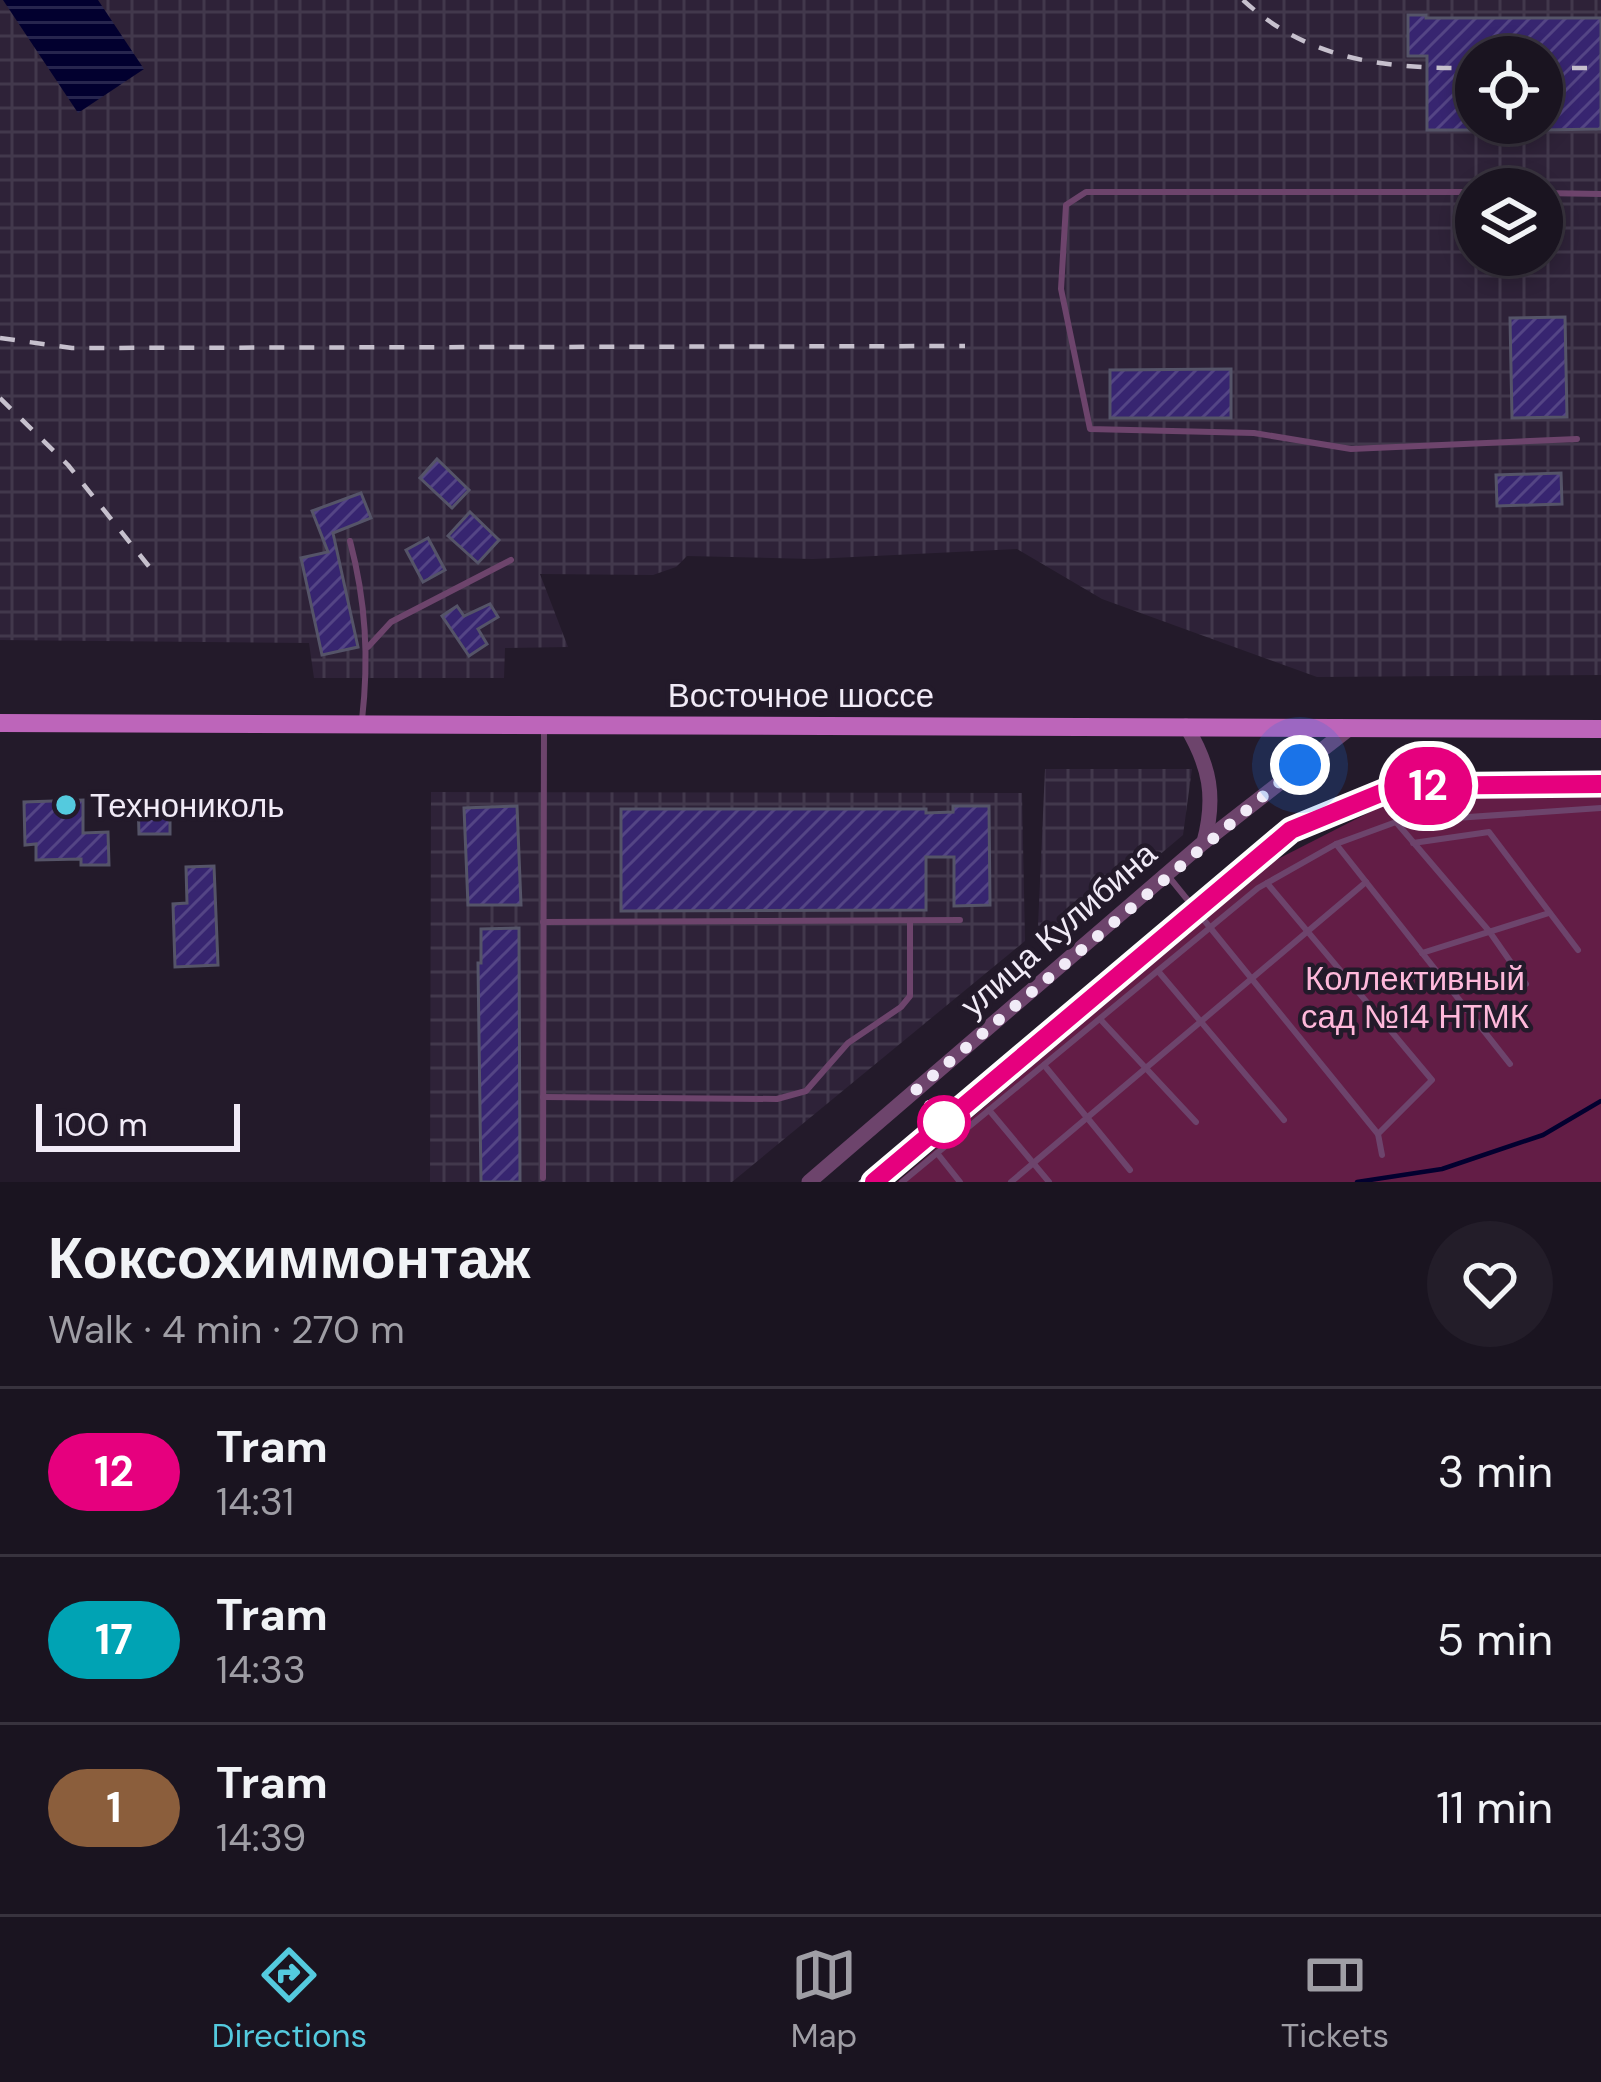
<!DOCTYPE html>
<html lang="en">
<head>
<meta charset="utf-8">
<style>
	:root { --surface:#1a1420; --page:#231d29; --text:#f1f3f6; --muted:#9f9ea5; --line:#38333e; --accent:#54cade }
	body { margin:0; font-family:"DM Sans",sans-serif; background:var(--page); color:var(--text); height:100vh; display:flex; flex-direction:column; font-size:45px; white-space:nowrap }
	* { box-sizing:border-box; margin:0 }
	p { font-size:39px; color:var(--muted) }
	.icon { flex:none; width:66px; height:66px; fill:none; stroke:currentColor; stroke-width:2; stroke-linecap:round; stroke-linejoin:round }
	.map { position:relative; height:1182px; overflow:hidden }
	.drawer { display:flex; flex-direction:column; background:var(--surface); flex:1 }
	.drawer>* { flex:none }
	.badge { padding:0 24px; border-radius:39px; font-size:42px; line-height:78px }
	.fabs { position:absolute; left:1455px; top:36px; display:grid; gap:24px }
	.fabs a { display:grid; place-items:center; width:108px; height:108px; border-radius:50%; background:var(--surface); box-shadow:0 6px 18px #0003,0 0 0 3px var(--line); font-size:60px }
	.scale { position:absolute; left:36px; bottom:30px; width:204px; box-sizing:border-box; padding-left:12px; border:6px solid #f1ebf7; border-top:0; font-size:33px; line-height:42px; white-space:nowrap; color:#f1ebf7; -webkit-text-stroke:9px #231a2a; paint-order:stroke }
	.you { position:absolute; width:60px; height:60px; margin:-30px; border:9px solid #fff; border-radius:50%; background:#1a73e8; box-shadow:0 0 0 18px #1a73e833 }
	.map>.badge { position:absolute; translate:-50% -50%; box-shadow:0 0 0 6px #fff }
	.round { display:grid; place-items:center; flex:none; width:126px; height:126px; border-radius:63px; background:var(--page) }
	.overview { display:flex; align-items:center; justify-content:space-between; height:204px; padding:0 48px }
	h1 { font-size:57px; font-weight:600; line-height:90px }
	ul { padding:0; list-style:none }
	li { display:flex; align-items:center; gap:36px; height:168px; padding:0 48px; border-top:3px solid var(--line) }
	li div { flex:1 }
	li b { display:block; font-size:45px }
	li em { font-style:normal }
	li .badge { min-width:132px; font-weight:700; text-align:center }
	.tabs { display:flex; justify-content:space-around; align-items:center; height:168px; border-top:3px solid var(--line); background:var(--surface); font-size:33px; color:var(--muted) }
	.tabs a { display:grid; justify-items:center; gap:6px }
	.tabs .current { color:var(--accent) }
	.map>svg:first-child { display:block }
</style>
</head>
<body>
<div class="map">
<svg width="1601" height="1182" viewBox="0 0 1601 1182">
	<defs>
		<pattern id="industrial-grid" width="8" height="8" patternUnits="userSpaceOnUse" patternTransform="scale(3)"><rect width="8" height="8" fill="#2e2238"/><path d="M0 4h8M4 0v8" fill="none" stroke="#42384c"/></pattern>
		<pattern id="water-rules" width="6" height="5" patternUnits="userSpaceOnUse" patternTransform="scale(3)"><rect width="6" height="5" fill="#02002f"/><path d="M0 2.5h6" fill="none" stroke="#27254e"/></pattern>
		<pattern id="building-hatch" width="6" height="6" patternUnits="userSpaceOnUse" patternTransform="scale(3)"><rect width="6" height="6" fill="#372570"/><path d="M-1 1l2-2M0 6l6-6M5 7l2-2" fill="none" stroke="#544585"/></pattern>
	</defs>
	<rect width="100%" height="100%" fill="#231a2a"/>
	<!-- industrial -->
	<g fill="url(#industrial-grid)" fill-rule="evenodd">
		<path d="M0 0H1601V675L1317 677 1102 599 1017 549 813 559 687 556 676 567 653 575 540 574 568 647 505 648 504 678H314L309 643 0 640ZM1476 57H1542V123H1476ZM1476 189H1542V255H1476Z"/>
		<polygon points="1045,769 1192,769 1183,835 1080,922 1038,926"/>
		<polygon points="431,792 1022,793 1025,941 732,1182 430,1182"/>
	</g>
	<!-- green -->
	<polygon fill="#631d46" points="1417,788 1601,789 1601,1182 897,1182 1266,865"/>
	<!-- water -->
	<polygon fill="url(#water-rules)" points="3,0 98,0 144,69 78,113"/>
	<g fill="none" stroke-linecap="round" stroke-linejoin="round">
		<!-- stream -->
		<polyline stroke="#02002f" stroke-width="4.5" points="1357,1182 1442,1169 1543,1135 1601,1101"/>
	</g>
	<!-- building -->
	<g fill="url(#building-hatch)" stroke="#555468" stroke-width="3">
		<polygon points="1408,15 1426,15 1426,18 1601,18 1601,129 1542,130 1542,57 1476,57 1476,130 1427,130 1427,56 1408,56"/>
		<polygon points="1565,317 1567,417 1512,418 1510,318"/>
		<polygon points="1231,369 1231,418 1110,418 1110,370"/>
		<polygon points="437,459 469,490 452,508 420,478"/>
		<polygon points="1561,473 1562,504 1497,506 1496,475"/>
		<polygon points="361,493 371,518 333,533 358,647 322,655 301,558 328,552 312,511"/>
		<polygon points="470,512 499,540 478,563 448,536"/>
		<polygon points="428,538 445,570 423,582 406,550"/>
		<polygon points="490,604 498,617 478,629 487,644 469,656 442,616 457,606 464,616"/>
		<polygon points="83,800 83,833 108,832 109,865 81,865 81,859 36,860 36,844 25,845 24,802"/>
		<polygon points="138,800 170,800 170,834 139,834"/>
		<polygon points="517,806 521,905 468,905 464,808"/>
		<polygon points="953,806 989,806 990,905 954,906 954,857 926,857 926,910 621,911 621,809 926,809 926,813 953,812"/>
		<polygon points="214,866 218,965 175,967 173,904 187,903 186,867"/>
		<polygon points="519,928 520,1182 481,1182 478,963 481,963 481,929"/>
	</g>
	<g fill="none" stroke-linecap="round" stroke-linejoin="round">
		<!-- service -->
		<g stroke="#6d446c" stroke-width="6">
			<polyline points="1476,192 1086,192 1066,205 1061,289 1090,429 1254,433 1351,449 1577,439"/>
			<polyline points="1542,193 1601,194"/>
			<path d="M350 541C366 602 369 658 362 720"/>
			<polyline points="368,647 391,622 511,560"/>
			<polyline points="1396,822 1489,931 1526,984"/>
			<polyline points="1413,843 1489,832 1578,950"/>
			<polyline points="1336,844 1510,1064"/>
			<polyline points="1169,877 1378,1134"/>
			<polyline points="1267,883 1432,1080 1378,1134 1382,1155"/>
			<polyline points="543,922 960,920"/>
			<polyline points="1422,953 1549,913"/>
			<polyline points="1158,971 1284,1120"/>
			<polyline points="1100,1019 1196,1122"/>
			<polyline points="1044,1065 1130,1170"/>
			<polyline points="543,1097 777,1099 806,1091 848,1043 901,1007 910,996 910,921"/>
			<polyline points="989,1110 1049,1182"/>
			<polyline points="937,1153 960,1182"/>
			<polyline points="543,1178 544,728"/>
			<polyline points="902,1182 1258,888 1336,844 1396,822 1601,808"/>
			<polyline points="1011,1182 1366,882"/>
		</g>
		<!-- tertiary -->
		<g stroke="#6d446c" stroke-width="15">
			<path d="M1186 726C1210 766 1216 797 1204 842"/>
			<polyline points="809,1182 1204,842 1350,728"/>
		</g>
		<!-- primary -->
		<polyline stroke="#bd65ba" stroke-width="18" points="0,723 1601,729"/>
		<!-- tram -->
		<polyline stroke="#c6c0cd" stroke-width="3" points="860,1182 1289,821 1395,780 1601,776"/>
		<!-- rail -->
		<g stroke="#c6c0cd" stroke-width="4.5" stroke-dasharray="15 15" stroke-linecap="butt">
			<path d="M1243 0C1310 62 1389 69 1476 68"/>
			<polyline points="1542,68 1601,68"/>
			<polyline points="0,338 72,348 965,346"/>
			<polyline points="0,398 68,465 155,574"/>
		</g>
	</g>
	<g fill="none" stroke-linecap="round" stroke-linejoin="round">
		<defs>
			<polyline id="line" points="874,1182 1291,830 1398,786 1601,784"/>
		</defs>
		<!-- line casing -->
		<use href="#line" stroke="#fff" stroke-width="27"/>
		<!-- line -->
		<use href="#line" stroke="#e6007e" stroke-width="18"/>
		<!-- walk -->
		<polyline stroke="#f1ebf7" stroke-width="12" stroke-dasharray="0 21.6" points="944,1122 916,1090 1300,765"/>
	</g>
	<!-- markers -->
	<circle fill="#54cade" stroke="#231a2a" stroke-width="4.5" cx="66" cy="805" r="12"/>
	<circle fill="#fff" stroke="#e6007e" stroke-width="6" cx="944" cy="1122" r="24"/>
	<g text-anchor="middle" stroke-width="9" stroke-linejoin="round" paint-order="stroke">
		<!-- street labels -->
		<g font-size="33" fill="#f1ebf7" stroke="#231a2a">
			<text x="801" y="707">Восточное шоссе</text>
			<text transform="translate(1058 929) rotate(-41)" y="12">улица Кулибина</text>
		</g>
		<!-- poi labels -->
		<g font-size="33" fill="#f1ebf7" stroke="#231a2a" text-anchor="start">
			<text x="90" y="817">Технониколь</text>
		</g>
		<!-- park labels -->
		<g font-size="33" fill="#feb8da" stroke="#231a2a">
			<text x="1415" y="990">Коллективный<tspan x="1415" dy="38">сад №14 НТМК</tspan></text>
		</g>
	</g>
</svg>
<div class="fabs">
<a><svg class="icon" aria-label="locate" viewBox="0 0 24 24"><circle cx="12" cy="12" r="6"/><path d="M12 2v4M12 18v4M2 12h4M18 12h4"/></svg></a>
<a><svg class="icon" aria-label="layers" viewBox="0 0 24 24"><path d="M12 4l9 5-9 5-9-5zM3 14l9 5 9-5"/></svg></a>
</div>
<div class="scale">100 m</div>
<div class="you" style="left:1300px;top:765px"></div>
<b class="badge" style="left:1428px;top:786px;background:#e6007e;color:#fff">12</b>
</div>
<section class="drawer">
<div class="overview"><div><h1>Коксохиммонтаж</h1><p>Walk · 4 min · 270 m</p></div><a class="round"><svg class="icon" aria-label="heart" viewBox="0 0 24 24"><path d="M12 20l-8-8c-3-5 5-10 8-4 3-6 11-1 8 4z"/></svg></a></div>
<ul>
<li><span class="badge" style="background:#e6007e;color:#fff">12</span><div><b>Tram</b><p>14:31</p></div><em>3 min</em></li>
<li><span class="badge" style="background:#00a3b4;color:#fff">17</span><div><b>Tram</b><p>14:33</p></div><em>5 min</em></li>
<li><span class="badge" style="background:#8b5e3c;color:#fff">1</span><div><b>Tram</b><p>14:39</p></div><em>11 min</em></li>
</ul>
</section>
<nav class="tabs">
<a class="current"><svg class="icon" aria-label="directions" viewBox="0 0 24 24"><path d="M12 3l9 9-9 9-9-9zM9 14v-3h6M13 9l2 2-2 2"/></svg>Directions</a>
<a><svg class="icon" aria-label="map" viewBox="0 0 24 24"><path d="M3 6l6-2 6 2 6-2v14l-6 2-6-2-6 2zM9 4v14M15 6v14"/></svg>Map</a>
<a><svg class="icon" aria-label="tickets" viewBox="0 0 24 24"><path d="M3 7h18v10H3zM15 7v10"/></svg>Tickets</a>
</nav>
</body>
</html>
